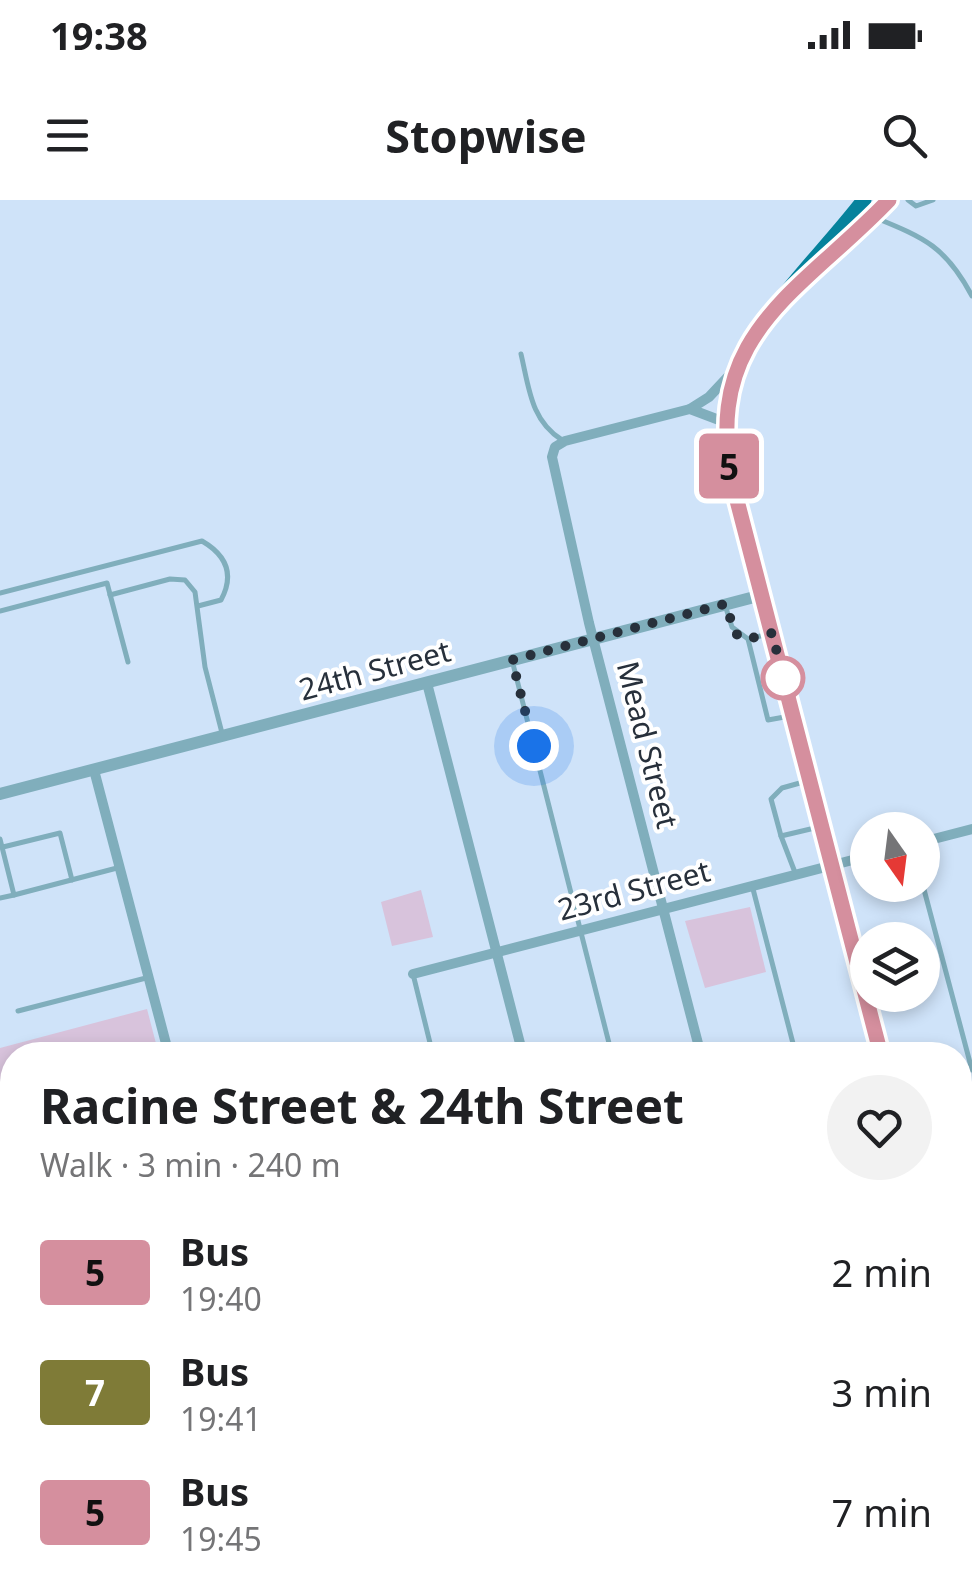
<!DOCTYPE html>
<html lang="en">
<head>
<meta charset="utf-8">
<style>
	:root { --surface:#fff; --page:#f2f2f2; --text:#202124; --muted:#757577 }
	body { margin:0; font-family:"Noto Sans",sans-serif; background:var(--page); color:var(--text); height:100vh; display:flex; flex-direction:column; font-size:38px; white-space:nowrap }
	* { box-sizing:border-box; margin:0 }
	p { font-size:32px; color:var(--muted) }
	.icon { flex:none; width:55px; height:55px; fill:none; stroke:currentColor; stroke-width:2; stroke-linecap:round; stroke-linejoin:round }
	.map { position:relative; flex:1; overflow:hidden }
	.panel { position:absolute; left:0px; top:842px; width:972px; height:552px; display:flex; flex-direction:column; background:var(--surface); border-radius:40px 40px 0 0; box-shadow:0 5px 15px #0003 }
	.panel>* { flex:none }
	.badge { padding:0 20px; border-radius:8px; font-size:35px; line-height:65px }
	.needle { width:65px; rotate:166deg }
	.tools { position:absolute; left:850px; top:612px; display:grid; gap:20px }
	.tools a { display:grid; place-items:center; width:90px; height:90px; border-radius:50%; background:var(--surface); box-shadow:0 5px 15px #0003; font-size:50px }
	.you { position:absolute; width:50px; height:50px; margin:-25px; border:8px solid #fff; border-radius:50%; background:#1a73e8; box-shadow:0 0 0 15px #1a73e833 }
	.map>.badge { position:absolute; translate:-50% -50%; box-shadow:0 0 0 5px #fff }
	.round { display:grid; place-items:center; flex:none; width:105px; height:105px; border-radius:52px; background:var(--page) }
	.head { display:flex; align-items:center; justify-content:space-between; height:170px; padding:0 40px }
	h1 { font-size:48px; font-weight:700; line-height:75px }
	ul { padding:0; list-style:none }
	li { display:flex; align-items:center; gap:30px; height:120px; padding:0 40px }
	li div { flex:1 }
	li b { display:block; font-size:38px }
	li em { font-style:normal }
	li .badge { min-width:110px; font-weight:700; text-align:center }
	.status { display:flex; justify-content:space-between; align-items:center; height:70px; padding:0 50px; background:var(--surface); direction:ltr }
	.status svg { height:28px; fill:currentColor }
	header { display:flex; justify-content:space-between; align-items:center; height:130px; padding:0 40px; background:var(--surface); font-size:45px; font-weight:700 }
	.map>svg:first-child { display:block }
</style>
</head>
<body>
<div class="status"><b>19:38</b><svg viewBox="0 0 49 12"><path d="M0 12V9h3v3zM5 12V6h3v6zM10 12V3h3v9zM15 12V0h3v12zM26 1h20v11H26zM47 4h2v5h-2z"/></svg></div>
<header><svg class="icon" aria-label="menu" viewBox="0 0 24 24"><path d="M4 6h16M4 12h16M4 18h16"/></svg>Stopwise<svg class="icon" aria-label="search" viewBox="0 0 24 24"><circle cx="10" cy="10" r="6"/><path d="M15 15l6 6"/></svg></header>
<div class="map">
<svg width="972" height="1394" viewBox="0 0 972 1394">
	<rect width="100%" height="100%" fill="#cfe3f9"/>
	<!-- green -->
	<g fill="#d8c3dc">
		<polygon points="421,690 433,737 392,746 381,702"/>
		<polygon points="750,707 766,772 705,788 685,721"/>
		<polygon points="147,809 159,855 12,855 12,1303 5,1290 0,1291 0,848"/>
		<polygon points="131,1383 297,1383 300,1394 134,1394"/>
	</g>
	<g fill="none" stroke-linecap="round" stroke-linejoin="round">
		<!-- service -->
		<g stroke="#80aebc" stroke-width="5">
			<polyline points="908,0 916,6 933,0"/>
			<path d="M876 18C925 38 946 47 972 96"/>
			<path d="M521 154C529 188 531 221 562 240"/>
			<path d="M0 393 202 341C226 355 235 374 221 400L198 406"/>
			<polyline points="110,395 170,379 185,380 195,392 205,467 222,533"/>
			<polyline points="725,405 732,427 748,439 768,520 790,516"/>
			<polyline points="0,411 107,383 128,462"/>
			<polyline points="748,439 769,434"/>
			<polyline points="513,464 612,855"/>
			<polyline points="807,581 782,588 771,599 781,636 819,627"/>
			<polyline points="781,636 796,675"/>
			<polyline points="0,639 14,695 117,668"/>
			<polyline points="3,647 60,633 72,680"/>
			<polyline points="922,682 972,870"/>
			<polyline points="753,689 796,855"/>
			<polyline points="0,698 14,695"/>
			<polyline points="413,774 433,855"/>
			<polyline points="18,811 146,778"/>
			<polyline points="573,1382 576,1394"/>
			<polyline points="750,1382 753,1394"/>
			<polyline points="931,1382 934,1394"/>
		</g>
		<!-- minor -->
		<g stroke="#80aebc" stroke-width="10">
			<polyline points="690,209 709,197 739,165"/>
			<polyline points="427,483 523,855"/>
			<polyline points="94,570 169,855"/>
			<polyline points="922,642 972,629"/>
			<polyline points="413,774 868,656"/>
			<polyline points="701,855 589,423 552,257 555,247 565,241 690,209 727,223"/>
			<polyline points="960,950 972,947"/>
			<polyline points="960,1271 972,1268"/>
			<polyline points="304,1382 307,1394"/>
			<polyline points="659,1382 662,1394"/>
			<polyline points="838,1382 841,1394"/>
			<polyline points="485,1394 529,1382"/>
		</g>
		<!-- tertiary -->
		<polyline stroke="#80aebc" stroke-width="12" points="0,594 762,395"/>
		<!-- primary -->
		<g stroke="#06829c" stroke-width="15">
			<path d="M864 0C792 93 705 152 733 285L881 855"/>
			<polyline points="812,70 889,0"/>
			<polyline points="960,1156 972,1201"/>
		</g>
	</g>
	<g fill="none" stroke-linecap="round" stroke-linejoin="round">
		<defs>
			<path id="line" d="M881 855 733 285C701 133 800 93 889 0"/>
		</defs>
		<!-- line casing -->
		<use href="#line" stroke="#fff" stroke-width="22"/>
		<!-- line -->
		<use href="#line" stroke="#d58f9e" stroke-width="15"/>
		<!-- walk -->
		<polyline stroke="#27303b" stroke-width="10" stroke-dasharray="0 18" points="534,546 512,460 725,404 736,434 748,439 772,433 786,488 783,478"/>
	</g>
	<!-- markers -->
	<circle fill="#fff" stroke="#d58f9e" stroke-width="5" cx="783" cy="478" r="20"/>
	<g text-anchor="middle" stroke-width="8" stroke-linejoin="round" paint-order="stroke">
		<!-- street labels -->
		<g font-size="30" fill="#27303b" stroke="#fff">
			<text transform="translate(375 471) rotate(-15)" y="10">24th Street</text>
			<text transform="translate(647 545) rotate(76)" y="10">Mead Street</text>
			<text transform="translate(634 691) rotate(-15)" y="10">23rd Street</text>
		</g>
	</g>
</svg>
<div class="tools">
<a><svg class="needle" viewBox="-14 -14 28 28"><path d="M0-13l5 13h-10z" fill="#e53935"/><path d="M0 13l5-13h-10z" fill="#757577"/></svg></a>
<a><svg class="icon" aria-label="layers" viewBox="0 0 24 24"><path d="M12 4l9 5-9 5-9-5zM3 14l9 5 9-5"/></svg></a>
</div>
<div class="you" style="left:534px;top:546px"></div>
<b class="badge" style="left:729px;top:266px;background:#d58f9e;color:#111">5</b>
<section class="panel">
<div class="head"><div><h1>Racine Street &amp; 24th Street</h1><p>Walk · 3 min · 240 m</p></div><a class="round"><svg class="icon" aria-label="heart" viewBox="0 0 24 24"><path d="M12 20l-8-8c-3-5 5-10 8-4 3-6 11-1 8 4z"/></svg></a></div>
<ul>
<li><span class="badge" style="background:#d58f9e;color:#111">5</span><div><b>Bus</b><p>19:40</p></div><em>2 min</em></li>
<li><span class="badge" style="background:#7f7b37;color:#fff">7</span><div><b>Bus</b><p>19:41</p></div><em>3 min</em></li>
<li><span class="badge" style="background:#d58f9e;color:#111">5</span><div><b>Bus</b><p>19:45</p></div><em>7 min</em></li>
</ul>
</section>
</div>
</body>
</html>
